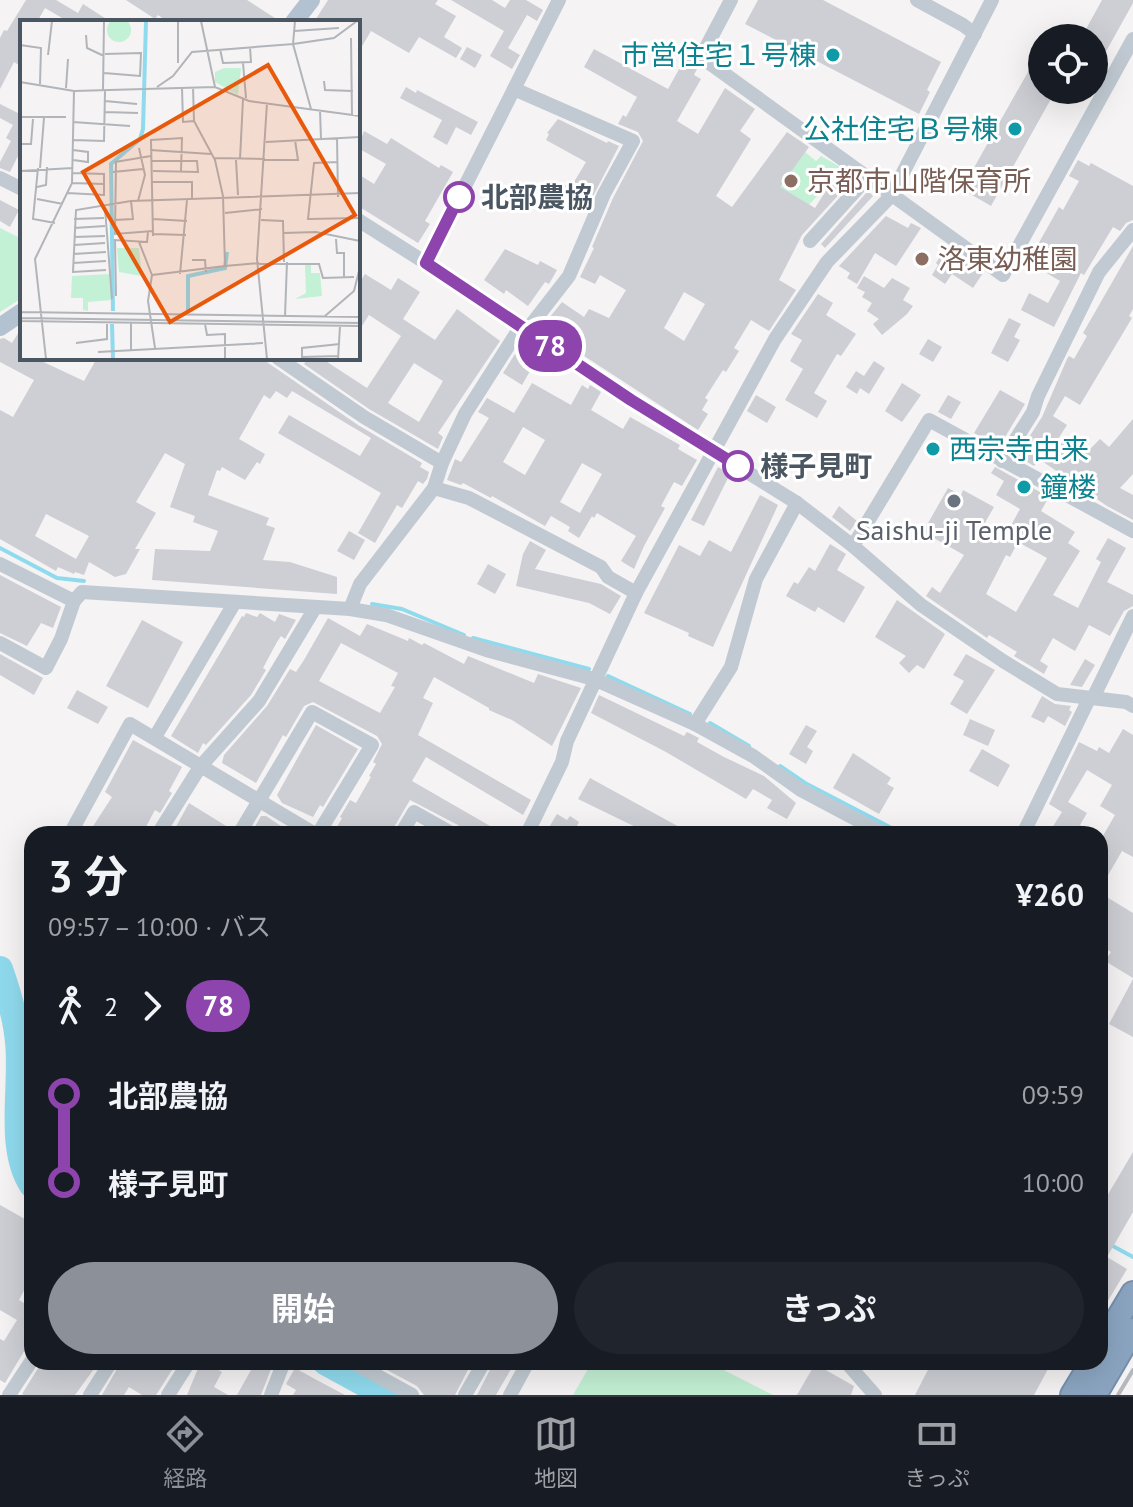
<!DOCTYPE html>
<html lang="ja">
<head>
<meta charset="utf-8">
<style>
	:root { --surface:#171b24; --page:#20242c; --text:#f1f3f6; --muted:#9ea1a6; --line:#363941; --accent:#8c9099 }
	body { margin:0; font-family:"PT Sans","Noto Sans JP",sans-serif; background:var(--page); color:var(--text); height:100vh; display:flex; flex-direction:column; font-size:30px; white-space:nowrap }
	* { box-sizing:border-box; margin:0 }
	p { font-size:26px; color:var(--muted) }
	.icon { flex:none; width:44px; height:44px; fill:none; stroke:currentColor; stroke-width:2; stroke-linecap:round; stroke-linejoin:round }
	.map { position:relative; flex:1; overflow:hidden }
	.drawer { position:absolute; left:24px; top:826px; width:1084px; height:544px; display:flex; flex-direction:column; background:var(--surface); border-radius:24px; box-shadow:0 8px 32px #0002 }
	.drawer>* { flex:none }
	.badge { padding:0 16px; border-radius:26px; font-size:28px; line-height:52px }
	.fabs { position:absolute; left:1028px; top:24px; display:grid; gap:16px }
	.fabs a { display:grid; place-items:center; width:80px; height:80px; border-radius:50%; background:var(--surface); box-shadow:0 8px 32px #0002; font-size:40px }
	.map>.badge { position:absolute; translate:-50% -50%; box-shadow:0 0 0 4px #fff }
	.legs { display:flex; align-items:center; gap:12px; height:88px; padding:0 24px; font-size:26px }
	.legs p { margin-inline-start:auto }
	.summary { display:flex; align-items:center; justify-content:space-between; height:136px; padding:0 24px }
	h1 { font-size:44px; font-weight:700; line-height:60px }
	.primary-button { display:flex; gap:16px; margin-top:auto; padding:16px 24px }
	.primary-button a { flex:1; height:92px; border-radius:48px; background:var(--accent); color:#fff; font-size:32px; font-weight:700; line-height:92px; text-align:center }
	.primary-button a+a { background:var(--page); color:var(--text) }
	ul { padding:0 24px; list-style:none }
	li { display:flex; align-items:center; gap:28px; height:88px; font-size:30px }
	li i { display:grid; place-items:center; width:12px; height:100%; margin:0 10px; background:currentColor }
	li i::after { content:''; width:20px; height:20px; margin:-10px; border:6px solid; border-radius:50%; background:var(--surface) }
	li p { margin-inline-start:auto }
	li:first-child i { background:linear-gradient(#0000 50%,currentColor 0) }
	li:last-child i { background:linear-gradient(currentColor 50%,#0000 0) }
	.menu { display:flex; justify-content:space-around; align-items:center; height:112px; border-top:2px solid var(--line); background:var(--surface); font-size:22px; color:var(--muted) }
	.menu a { display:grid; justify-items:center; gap:4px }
	.menu .selected { color:var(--accent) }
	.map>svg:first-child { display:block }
</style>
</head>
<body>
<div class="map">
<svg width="1133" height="1395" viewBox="0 0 1133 1395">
	<rect width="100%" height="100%" fill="#f5f3f3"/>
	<!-- green -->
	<g fill="#c3f1d5">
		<polygon points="805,152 816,161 821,156 842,168 809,205 779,188"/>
		<polygon points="0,228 22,239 22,298 0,312"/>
		<polygon points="592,1362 708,1362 773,1395 573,1395"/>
	</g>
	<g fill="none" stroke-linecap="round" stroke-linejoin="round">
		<!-- stream -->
		<g stroke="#90daee" stroke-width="4">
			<polyline points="0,548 57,578 84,581"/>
			<polyline points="372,604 402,609 464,635"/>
			<polyline points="473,638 589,669"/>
			<polyline points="608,676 690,714"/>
			<polyline points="710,723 749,746"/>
			<polyline points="780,766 805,783 903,834"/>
			<polyline points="1100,1239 1133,1257"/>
		</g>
		<!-- river -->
		<g stroke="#90daee" stroke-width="26">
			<path d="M0 969C8 992 16 1017 18 1042 23 1085 7 1147 32 1185"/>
			<polyline points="325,1362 385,1395"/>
		</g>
	</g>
	<!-- building -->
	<g fill="#cdcfd5" fill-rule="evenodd">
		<polygon points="26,0 56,0 78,13 83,4 111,22 69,22 45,8 37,22 22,22 22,67 14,62 0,89 0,38 4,30 7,31"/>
		<polygon points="126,0 247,0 281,22 168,22 158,15 155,19"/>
		<polygon points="328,0 438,0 435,4 456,16 444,37 462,48 456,58 419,37 409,53 371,31 358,53 358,22 314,22"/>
		<polygon points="451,0 492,0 505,8 510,0 526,0 543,10 537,21 527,15 508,48 520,55 512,69 490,56 504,31"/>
		<polygon points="758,0 823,0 941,62 927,90 930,92 919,114 745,24"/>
		<polygon points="1102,0 1133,0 1133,3 1094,73 1094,38 1081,38"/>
		<polygon points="467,47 482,55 475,68 460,59"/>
		<polygon points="1042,47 1042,90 1056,90 991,206 953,184 962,167 971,173"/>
		<path d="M594 49 668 89 687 55 691 57 698 67 694 75 701 79 677 121 698 134 725 88 755 109 740 131 751 139 716 196 732 207 787 132 809 147 780 187 815 208 825 192 844 172 853 179 802 235 779 280 796 290 769 331 751 320 734 348 739 351 726 372 723 370 705 398 708 400 702 410 708 414 698 430 541 328 562 302 584 317 589 309 609 318 626 290 600 275 595 284 580 277 594 248 592 247 613 198 643 141 638 132 618 124 623 115 626 117 637 97 584 67ZM684 292 705 304 684 341 664 328Z"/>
		<polygon points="406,87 416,93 417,90 478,122 471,135 456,127 447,145 433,137 442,120 400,98"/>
		<polygon points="0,104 20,114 22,110 22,148 10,172 0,168 0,162 11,141 6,138 13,125 0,118"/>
		<polygon points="558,119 607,143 608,141 619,146 590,202 564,189 569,180 574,182 586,162 546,140 549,134 547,133"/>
		<polygon points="364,131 387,144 391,138 439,168 441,165 453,172 425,221 430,224 418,243 358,206 358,174 374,184 386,164 358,148"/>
		<polygon points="1078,160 1089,166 1091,163 1133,186 1133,220 1126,223 1120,231 1113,227 1084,275 1081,273 1054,327 1021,310 1029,293 1048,303 1060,281 1028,262 1059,207 1063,210 1079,181 1069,176"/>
		<polygon points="868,191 873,196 825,248 821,244"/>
		<polygon points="0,200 19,210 10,227 0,221"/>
		<polygon points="886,216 908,228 911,223 921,228 896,266 875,253 857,284 847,278 850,273 839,266"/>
		<polygon points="1133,246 1133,309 1129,316 1132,318 1080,405 1065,396 1053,416 1067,425 1058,439 1083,456 1100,439 1109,447 1133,419 1133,474 1120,488 1133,495 1133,520 1107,506 1039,459 1034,466 1017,456 1042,417 1067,359 1069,356 1074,359 1087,336 1083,333"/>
		<polygon points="505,249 538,265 540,261 557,270 549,284 545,282 528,306 506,290 504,294 484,280"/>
		<polygon points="945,249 983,273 973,288 952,274 945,284 932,275 938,265 936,263"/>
		<path d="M365 274 391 290 398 278 420 292 403 319 435 340 457 309 500 341 438 433 443 437 438 449 369 409 304 364 308 358H321L367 388 401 336 369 315 358 332V285ZM414 363 443 381 419 422 388 403Z"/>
		<polygon points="864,276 884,288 892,278 910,288 903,300 913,306 907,314 882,335 873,324 879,319 867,311 872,303 862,297 865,292 857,288"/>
		<polygon points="818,294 833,303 826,315 856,334 841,356 837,354 814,393 827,401 817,418 785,400 803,369 790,361 802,340 791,334"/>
		<polygon points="1009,318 1021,324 1014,337 1020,340 1008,362 991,353"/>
		<path d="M22 327V358H35L84 381 97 358H261L358 425 422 463 420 467 429 472 427 479 423 484 418 481 402 508 397 505 375 543 358 533 381 493 278 433 289 415 360 456 371 438 292 391 287 398 276 391 270 399 264 395 239 439 265 454 260 464 257 462 245 480 222 467 220 471 217 470 208 495 269 518 266 525 275 528 263 560 290 562 337 577V594L152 580 155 549 210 551 218 531 193 522 195 516 170 507 185 464 165 453 136 502 156 513 135 549H140L126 574 115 577 89 562 84 575 75 572 74 574 58 567 56 571 0 539V410L13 417 34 380 0 362V339L4 338 12 343ZM46 514 89 536 76 559 35 536Z"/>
		<polygon points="928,339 942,347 933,362 919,354"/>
		<polygon points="526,342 541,352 522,385 503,373 522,343 525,345"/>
		<polygon points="874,361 885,368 869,394 860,388 857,394 846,387 856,371 864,376"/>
		<path d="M532 383 571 405 582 385 588 389 590 385 601 392 591 410 623 429 630 417 680 445 678 449 697 460 682 486 674 482 661 506 665 508 644 546 634 569 621 561 636 536 597 513 594 518 592 516 579 538 568 531 570 527 551 516 545 526 492 496 491 498 463 483 461 485 447 480 455 459 461 462 489 418 478 412 487 398 514 413ZM523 427 545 440 525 475 503 462ZM582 463 602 474 580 513 560 502Z"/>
		<polygon points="902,383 921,395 902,422 885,411"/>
		<polygon points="1000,390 1025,404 999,447 974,433"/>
		<polygon points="756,395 776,407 767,423 747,411"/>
		<polygon points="948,395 961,402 951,419 938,412"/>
		<polygon points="718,467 730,474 704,526 691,520"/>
		<path d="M995 467 1049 497 1041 511 1075 532 1068 543 1080 551 1053 595 1078 608 1101 562 1096 559 1108 538 1126 548 1107 582 1133 595V606L1124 611 1110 636 1089 625 1075 651 1053 638 1040 661 1048 666 1044 674 1014 656 1017 652 989 635 987 638 926 596 932 587 940 593 964 555 923 532 948 488 961 495 963 490 994 507 983 526 1004 538 1020 509 996 495 1004 481 991 473ZM1018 542 1047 558 1016 612 986 594 1006 555 1010 557Z"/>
		<polygon points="760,495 778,505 713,647 688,636 689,633 644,613 679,545 700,556 709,540 731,552"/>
		<polygon points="839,506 857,521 850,531 832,517"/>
		<polygon points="349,531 365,540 354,560 337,551"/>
		<polygon points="530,541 546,550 535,569 601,584 621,596 610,614 589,603 516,586 523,554"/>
		<polygon points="830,544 846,554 837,570 865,587 844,623 818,607 815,612 786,596 794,582 798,584 809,567 815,571"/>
		<polygon points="488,564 506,574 495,594 477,584"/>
		<polygon points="0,575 61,607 53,628 41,623 27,646 0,633"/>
		<polygon points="897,600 945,634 924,669 917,665 909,673 899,663 906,656 875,637"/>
		<polygon points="246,613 257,617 260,613 275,622 279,614 296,620 285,639 281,636 277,642 263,668 266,670 251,695 206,745 203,743 198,753 171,736 242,616 244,617"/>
		<path d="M328 618 360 636 367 624 408 641 409 638 422 645 424 643 464 664 468 656 534 683 538 674 581 688 552 746 512 720 489 710V708L434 677 423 698 433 703 418 735 531 800 523 815 426 757 412 781 504 834H463L458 825 410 800 390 834H337L340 829 337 827 342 818 340 817 350 800 356 803 371 777 369 776 376 764 373 762 382 744 377 736 313 702 304 706 286 737 283 735 256 783 222 763 224 755 267 706 290 669 296 672 304 660ZM341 643 398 673 391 686 395 687 380 713 319 681Z"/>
		<polygon points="142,620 183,642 148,708 106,686"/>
		<polygon points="0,654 43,678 34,695 0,675"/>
		<polygon points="966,654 995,670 967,714 950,704 964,681 953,675"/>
		<polygon points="1085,659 1095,665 1082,687 1070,685"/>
		<polygon points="77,690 108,707 98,724 67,708"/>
		<polygon points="599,695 684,736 687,732 699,738 697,742 724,757 764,776 796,803 787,819 767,808 772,800 753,789 746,799 666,752 591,713"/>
		<polygon points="1042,696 1055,704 1071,706 1069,710 1072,712 1065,726 1048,716 1044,723 1031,717"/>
		<polygon points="970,719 995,730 988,746 963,735"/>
		<polygon points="316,725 358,749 323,807 320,805 313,817 282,803 277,795"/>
		<polygon points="806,725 817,731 807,747 813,751 806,764 789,754"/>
		<polygon points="1123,729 1133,735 1133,857 1122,851 1100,889 1100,841 1115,815 1100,806 1112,785 1087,770 1068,802 1087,813 1080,825 1095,834 1061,834 1052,828 1062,812 1049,804 1079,742 1097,751 1099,747 1109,753"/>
		<polygon points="133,740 182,767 169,791 172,793 160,813 155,810 142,834 88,834 112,797 105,792"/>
		<polygon points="982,749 1010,765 998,787 969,771"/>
		<polygon points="853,753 891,778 887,784 894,788 879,814 833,788"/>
		<polygon points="590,778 692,834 650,834 578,799"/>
		<polygon points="189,803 231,829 229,834 172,834"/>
		<polygon points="557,814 567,820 570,816 579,822 573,834 545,834"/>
		<polygon points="261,816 266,816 293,834 251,834"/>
		<polygon points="1100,893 1133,913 1133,978 1105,961 1111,952 1100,945"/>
		<polygon points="1133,979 1133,1037 1109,1024"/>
		<polygon points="1133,1152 1133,1212 1107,1257 1127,1269 1100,1314 1100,1208"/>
		<polygon points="0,1205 32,1223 32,1275 19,1300 32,1308 32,1338 5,1383 0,1380 0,1339 4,1341 17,1320 0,1310"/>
		<polygon points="42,1362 99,1362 75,1395 24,1395 22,1394"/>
		<polygon points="121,1362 172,1362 168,1368 172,1370 156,1395 142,1395 129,1387 124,1395 102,1395"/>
		<polygon points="238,1362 263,1362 269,1366 271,1369 261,1395 237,1395 251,1370"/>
		<polygon points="391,1362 472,1362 455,1395 424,1395 417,1386 387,1370"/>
		<polygon points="494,1362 515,1362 496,1395 477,1395"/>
		<polygon points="932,1362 1034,1362 1048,1369 1034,1395 915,1395"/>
		<polygon points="207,1364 222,1372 214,1387 228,1395 187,1395 199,1366 205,1369"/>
		<polygon points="815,1364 854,1386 851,1395 797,1395"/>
		<polygon points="295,1368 313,1378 345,1395 293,1395 296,1390 286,1384"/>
	</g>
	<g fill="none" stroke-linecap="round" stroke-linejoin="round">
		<defs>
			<g id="highway">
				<polyline points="1100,1348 1133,1293"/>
				<polyline points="1072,1395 1092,1362"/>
				<polyline points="1095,1395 1133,1330"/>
			</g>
		</defs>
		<!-- highway casing -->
		<use href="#highway" stroke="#7690ad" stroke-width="26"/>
		<!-- minor -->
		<g stroke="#c1cad2" stroke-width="14">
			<polyline points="731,0 701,57 1003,275 1133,39"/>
			<polyline points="917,0 963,25 975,34"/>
			<polyline points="514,89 633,141 604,194 569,276 527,330"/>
			<polyline points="0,178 22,189"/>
			<polyline points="358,220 426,263 631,400 797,503 853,546 921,605 1003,661 1057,694 1126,702 1133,706"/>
			<polyline points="810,241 867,178"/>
			<polyline points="426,263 559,0"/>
			<polyline points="278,358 364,417 442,463"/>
			<polyline points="1002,461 1033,412 1038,396 1099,272 1133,230"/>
			<polyline points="434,488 469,498 601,567 608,577 636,593"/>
			<polyline points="853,546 929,420 1133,531"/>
			<polyline points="0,564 74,601"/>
			<polyline points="350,609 360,584 434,488 442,463 465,414 521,326"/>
			<polyline points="0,643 46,668 61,639 74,601 82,592 350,609 386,615 486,650 594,679 695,724 753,756 801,790 884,834"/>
			<polyline points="1093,698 1133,616"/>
			<polyline points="695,724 731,667 756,579 797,503"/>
			<polyline points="155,737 235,602"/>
			<polyline points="70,834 130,724 315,834"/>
			<polyline points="158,834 200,767 259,701 315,608"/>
			<polyline points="239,834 312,712 372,745 318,834"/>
			<polyline points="401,834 414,812 453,834"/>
			<polyline points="527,834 562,762 567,741 636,593 775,339 827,262 891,196 992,0"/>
			<polyline points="1023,834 1089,699"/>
			<polyline points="352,1362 412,1395"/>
			<polyline points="846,1362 875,1395"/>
			<polyline points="9,1395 32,1360"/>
			<polyline points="90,1395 111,1362"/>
			<polyline points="168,1395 189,1362"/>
			<polyline points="271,1395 282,1367 278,1362"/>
			<polyline points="465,1395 484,1362"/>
			<polyline points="510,1395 528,1362"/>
		</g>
		<!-- major -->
		<g stroke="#b3c2d1" stroke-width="18">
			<polyline points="294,22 311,0"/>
			<polyline points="0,327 22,312"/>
		</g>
		<!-- highway -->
		<use href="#highway" stroke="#8ba5c1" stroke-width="22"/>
		<!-- rail -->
		<polyline stroke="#b5b8bd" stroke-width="4" points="1118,1395 1133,1370"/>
	</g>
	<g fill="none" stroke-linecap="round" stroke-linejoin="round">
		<defs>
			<polyline id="line-1" points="459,197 426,263 631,400 738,466"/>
		</defs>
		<!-- line-1 casing -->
		<use href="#line-1" stroke="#fff" stroke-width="18"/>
		<!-- line-1 -->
		<use href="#line-1" stroke="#8e44ad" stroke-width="12"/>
	</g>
	<!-- markers -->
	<g fill="#0f9aa8" stroke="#fff" stroke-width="3">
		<circle cx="833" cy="55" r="8"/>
		<circle cx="1015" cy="129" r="8"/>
		<circle cx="933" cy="449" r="8"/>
		<circle cx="1024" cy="487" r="8"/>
	</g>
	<g fill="#8d6e63" stroke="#fff" stroke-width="3">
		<circle cx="791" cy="181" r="8"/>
		<circle cx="922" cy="259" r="8"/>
	</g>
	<g fill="#fff" stroke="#8e44ad" stroke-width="4">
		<circle cx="459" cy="197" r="14"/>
		<circle cx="738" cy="466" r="14"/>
	</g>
	<circle fill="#6b7280" stroke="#fff" stroke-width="3" cx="954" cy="501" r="8"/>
	<g text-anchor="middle" stroke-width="6" stroke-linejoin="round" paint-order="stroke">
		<!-- culture labels -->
		<g font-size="28" fill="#0d838f" stroke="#fff" text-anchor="end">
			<text x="817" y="65">市営住宅１号棟</text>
			<text x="999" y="139">公社住宅Ｂ号棟</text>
			<text x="949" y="459" text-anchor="start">西宗寺由来</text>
			<text x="1040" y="497" text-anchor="start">鐘楼</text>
		</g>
		<!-- education labels -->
		<g font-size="28" fill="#785e54" stroke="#fff" text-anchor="start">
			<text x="807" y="191">京都市山階保育所</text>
			<text x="938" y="269">洛東幼稚園</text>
		</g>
		<!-- stop labels -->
		<g font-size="28" font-weight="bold" fill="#4a5661" stroke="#fff" text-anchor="start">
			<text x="481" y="207">北部農協</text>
			<text x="760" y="476">様子見町</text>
		</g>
		<!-- worship labels -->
		<g font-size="28" fill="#5b616d" stroke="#fff">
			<text x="954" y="540">Saishu-ji Temple</text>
		</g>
	</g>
	<!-- overview -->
	<g transform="translate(20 20)">
		<rect width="340" height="340" fill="#f5f3f3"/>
		<path d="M87 10a12 12 0 1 1 24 0a12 12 0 1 1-24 0ZM204 48H221L218 75 195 62V52ZM97 228H119L122 256 99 252ZM285 245H291V253H300L302 276 275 279 286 273ZM91 254V280L68 282V291L63 290V278H51L52 256Z" fill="#c3f1d5"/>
		<path fill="none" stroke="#90daee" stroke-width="4" d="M93 291 91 144 120 119 123 109 126 1M168 292V256L205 248 207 232M92 304 93 339"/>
		<path fill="none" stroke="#b1b4b9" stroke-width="2" d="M158 1V43M181 1 195 67M275 1 273 24 314 18 337 1M274 11 319 8M66 15 67 28 84 36M331 18 332 95M0 25 21 28 20 64M200 29 203 43 231 42 230 27M28 35 32 1M223 43 226 78M84 53 120 56 121 33 85 34M304 61 305 70 333 71M0 62 54 71 195 67 229 81 340 96M137 67 153 56 172 32 273 24 291 89M46 68 48 39M162 68 163 102 174 101M83 70 84 1M85 81 117 84M247 83 237 239 247 339M300 90 301 119M85 92 118 93M0 97H46M53 102 110 106M317 118 318 177M53 120 84 121 85 71M246 122 340 117M0 124H11L13 99M53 130 68 132V142L53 140M130 130 191 134M194 138 245 139M220 139 223 79M216 140 218 175M244 140H278L275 120M96 141 95 214 133 211M132 141H177L178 152 133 151M95 142 131 136M317 142 294 143 288 199 340 198M18 148 13 199 35 203M20 148 24 98M0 151 53 148M93 152 123 149M132 162H172V179M52 163 84 164M17 167 26 165 27 147M47 173 84 175V154L53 153M17 179 43 184M118 181 125 155 119 128M85 188 92 279M205 193 242 189M54 199 84 198M133 199 167 201M94 200 113 199 111 181M241 200 263 201 264 242M54 208 85 206M264 213 296 212 340 221M133 214 166 215M133 216 131 120 162 118 161 151M54 217 85 216M316 219 317 233H324V258M119 222 132 255 128 281 135 328M54 225 85 223M53 234 86 232M172 240H185L186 252M0 243V302M53 243 86 241M239 244H299L303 258 334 257M205 246 239 243M86 250 53 252 56 190 111 181 340 173M160 254 167 180M132 255 205 246 203 176 195 140 174 101 173 67M96 276 95 220 127 222 128 212M0 292 340 297M265 296 267 242M305 296 334 271 340 247M0 298 340 303M0 301 340 306M111 303V330M185 304 187 315 205 314V339M56 323 87 319V304M78 332 243 323M282 337 319 336M26 339 15 239 52 163 54 71M282 339V328L320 324M318 339 320 306"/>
		<path fill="#e8590c" fill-opacity="0.15" stroke="#e8590c" stroke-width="4" d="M248 45 335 195 150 302 63 152Z"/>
		<rect width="340" height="340" fill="none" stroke="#4a5661" stroke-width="4"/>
	</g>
</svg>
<div class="fabs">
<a><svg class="icon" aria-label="locate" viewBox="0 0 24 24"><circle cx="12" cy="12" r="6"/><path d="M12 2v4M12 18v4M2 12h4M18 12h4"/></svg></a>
</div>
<b class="badge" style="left:550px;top:346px;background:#8e44ad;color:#fff">78</b>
<section class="drawer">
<div class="summary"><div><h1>3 分</h1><p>09:57 – 10:00 · バス</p></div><b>¥260</b></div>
<div class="legs"><svg class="icon" aria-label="walk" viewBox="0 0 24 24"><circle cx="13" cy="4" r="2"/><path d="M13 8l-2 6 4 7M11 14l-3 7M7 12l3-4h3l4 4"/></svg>2<svg class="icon" aria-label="forward" viewBox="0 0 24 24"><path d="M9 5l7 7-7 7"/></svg><b class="badge" style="background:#8e44ad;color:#fff">78</b></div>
<ul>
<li><i style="color:#8e44ad"></i><b>北部農協</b><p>09:59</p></li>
<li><i style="color:#8e44ad"></i><b>様子見町</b><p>10:00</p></li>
</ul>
<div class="primary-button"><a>開始</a><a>きっぷ</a></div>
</section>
</div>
<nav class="menu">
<a class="selected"><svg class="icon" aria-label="directions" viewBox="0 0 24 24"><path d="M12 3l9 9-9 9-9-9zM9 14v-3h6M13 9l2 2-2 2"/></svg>経路</a>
<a><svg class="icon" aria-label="map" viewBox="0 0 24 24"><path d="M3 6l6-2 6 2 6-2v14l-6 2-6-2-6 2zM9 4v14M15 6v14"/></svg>地図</a>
<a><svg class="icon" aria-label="tickets" viewBox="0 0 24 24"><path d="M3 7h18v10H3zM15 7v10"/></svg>きっぷ</a>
</nav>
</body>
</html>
